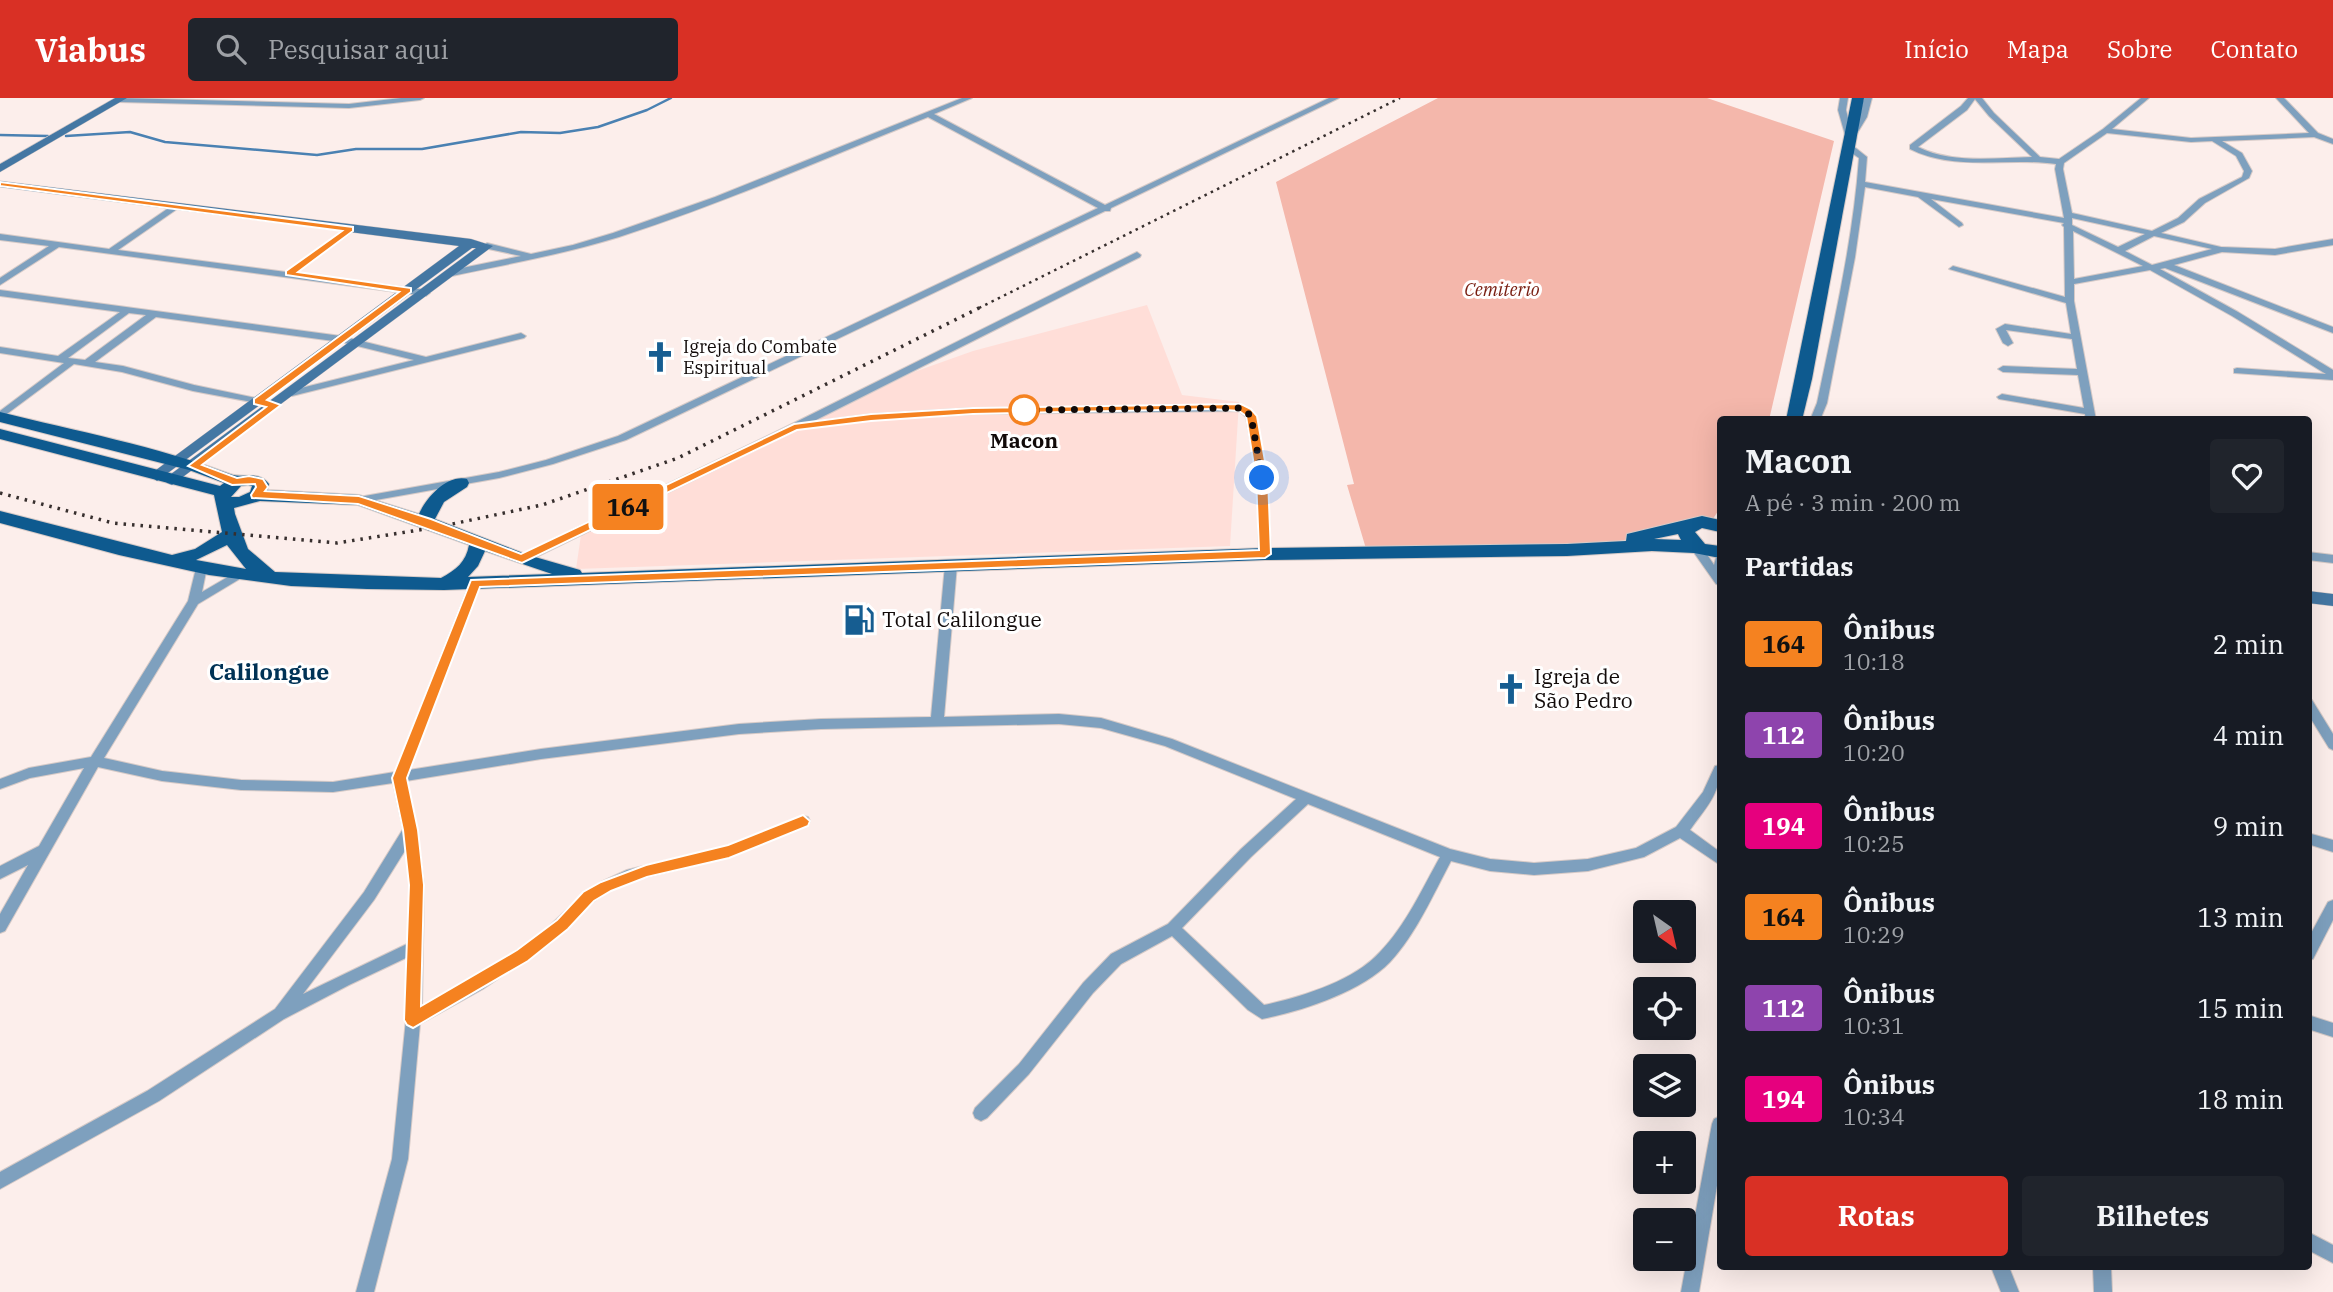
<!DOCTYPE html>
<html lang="pt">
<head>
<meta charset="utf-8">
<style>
	:root { --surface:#171b24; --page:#20242c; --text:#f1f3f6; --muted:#9ea1a6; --accent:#d93025 }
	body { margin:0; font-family:"IBM Plex Serif",serif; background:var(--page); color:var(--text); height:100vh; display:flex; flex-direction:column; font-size:26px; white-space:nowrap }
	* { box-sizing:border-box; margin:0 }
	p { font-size:23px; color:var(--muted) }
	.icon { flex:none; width:38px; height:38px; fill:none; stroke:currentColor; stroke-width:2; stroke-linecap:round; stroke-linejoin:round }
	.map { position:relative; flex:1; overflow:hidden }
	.sheet { position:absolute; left:1717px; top:318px; width:595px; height:854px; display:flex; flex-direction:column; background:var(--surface); border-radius:7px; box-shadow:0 7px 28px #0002 }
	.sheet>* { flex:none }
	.badge { padding:0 14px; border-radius:5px; font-size:24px; line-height:46px }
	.needle { width:46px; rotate:146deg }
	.tools { position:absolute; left:1633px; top:802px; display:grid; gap:14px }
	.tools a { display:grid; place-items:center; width:63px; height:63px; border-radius:7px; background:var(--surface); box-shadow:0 7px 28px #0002; font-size:35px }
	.you { position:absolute; width:35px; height:35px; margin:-18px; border:5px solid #fff; border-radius:50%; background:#1a73e8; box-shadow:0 0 0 10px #1a73e833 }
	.map>.badge { position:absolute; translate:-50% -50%; box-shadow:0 0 0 4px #fff }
	h2 { padding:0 28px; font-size:26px; line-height:63px }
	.round { display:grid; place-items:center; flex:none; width:74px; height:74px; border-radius:7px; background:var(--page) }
	.head { display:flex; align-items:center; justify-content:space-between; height:119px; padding:0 28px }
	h1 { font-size:33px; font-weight:700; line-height:52px }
	.action { display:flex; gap:14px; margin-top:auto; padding:14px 28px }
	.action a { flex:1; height:80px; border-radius:7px; background:var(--accent); color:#fff; font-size:28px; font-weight:700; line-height:80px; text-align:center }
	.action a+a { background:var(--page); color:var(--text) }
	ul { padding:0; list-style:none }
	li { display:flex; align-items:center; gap:21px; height:91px; padding:0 28px }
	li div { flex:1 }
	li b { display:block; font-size:26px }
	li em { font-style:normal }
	li .badge { min-width:77px; font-weight:700; text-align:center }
	header { display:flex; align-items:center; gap:42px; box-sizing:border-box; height:98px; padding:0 35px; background:var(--accent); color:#fff }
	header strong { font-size:33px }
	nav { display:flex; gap:38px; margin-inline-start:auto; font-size:24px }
	.search { width:490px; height:63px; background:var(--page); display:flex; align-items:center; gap:18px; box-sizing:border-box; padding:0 24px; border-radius:7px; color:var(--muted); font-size:26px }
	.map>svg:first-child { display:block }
</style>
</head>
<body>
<header>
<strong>Viabus</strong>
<div class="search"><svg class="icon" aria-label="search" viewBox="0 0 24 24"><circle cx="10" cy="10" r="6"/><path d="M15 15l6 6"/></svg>Pesquisar aqui</div>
<nav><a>Início</a><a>Mapa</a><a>Sobre</a><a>Contato</a></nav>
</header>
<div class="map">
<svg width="2333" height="1194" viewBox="0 0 2333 1194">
	<rect width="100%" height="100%" fill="#fceeeb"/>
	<!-- built -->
	<polygon fill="#ffded8" points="1147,207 1182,297 1239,304 1230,448 576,471 581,437 914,274 973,253"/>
	<!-- green -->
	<polygon fill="#f4b7ab" points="1438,0 1707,0 1834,43 1769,322 1720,322 1720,410 1711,424 1581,451 1367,454 1347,387 1354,386 1276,84"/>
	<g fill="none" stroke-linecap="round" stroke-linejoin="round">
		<!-- stream -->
		<g stroke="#4a81b2" stroke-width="2.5">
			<polyline points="0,37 48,38"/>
			<polyline points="66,38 130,34 165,44 317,57 356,51 422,51 521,34 560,35 598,29 647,12 671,0"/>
		</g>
		<defs>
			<g id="street">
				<polygon points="118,0 349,6 401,0 424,0 420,2 349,10 119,4 115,2"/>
				<path d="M962 0H972L934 16 1105 107 1329 0H1339L1111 110 1110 113H1105L626 342 553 366 499 380 359 405 355 404 354 402 359 399 499 374 546 362 618 338 1098 110 928 19C826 60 724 105 619 139 564 156 508 166 452 178L448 175 452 172 521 158 484 150 483 148 487 145 531 156 573 147 613 135 715 99Z"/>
				<polygon points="1840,0 1848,0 1846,12 1851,32 1859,19 1864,0 1872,0 1867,19 1853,42 1846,40 1838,12"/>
				<path d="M1968 0H1982L1994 15 2040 59 2059 61 2103 31 2141 0H2149L2112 31 2191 40 2309 35 2276 0H2284L2318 35 2333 41V46L2314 39 2222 43 2242 55 2252 73 2249 80 2205 105 2184 124 2161 135 2221 149 2275 151 2333 141V147L2275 157 2222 154 2174 167 2333 229V235L2165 170 2160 171 2238 214 2333 272V282L2234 275V271L2237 270 2326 276 2232 218 2150 172 2074 186V203L2096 322H2086L2085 316 1999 301 1997 299 2002 296 2084 310 2078 277 2003 274 1998 271 2003 268 2077 271 2072 241 2006 232 2013 245 2008 248 2003 245 1996 231 2005 226 2071 236 2066 205 1949 171 1953 168 2065 199 2064 129 2062 127 2064 125 1931 101 1962 125 1963 127 1959 129 1918 99 1865 89 1855 159 1827 305 1820 322H1810L1817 305C1834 224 1853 143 1859 60L1846 51V47H1852L1867 59 1865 84 2064 120 2055 71 2056 66C2007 59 1956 74 1910 51V47L1961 8ZM1975 1 1989 18 2032 59C1995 60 1952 66 1918 49L1967 12ZM2107 35 2191 44 2212 43 2236 58 2244 73 2242 79 2199 101 2178 120 2152 133 2072 115 2063 71 2064 65ZM2072 120 2145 136 2118 149 2072 127ZM2073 133 2143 168 2074 181ZM2154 138 2212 151 2152 167 2125 153Z"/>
				<polygon points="173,107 180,109 118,152 286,174 350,129 354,131 353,133 295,175 426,192 430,195 426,198 59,149 0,187 0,180 49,148 0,142 0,136 109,151"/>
				<polygon points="1137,154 1141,157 1140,159 812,324 871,316 973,310 1244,308 1256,318 1267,380 1271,456 1269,459 1265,460 1259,456 1257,380 1246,319 1239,313 973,316 871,322 800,330 526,464 518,464 516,461 518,458 790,327"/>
				<path d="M0 192 341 238 426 259 521 235 526 238 524 240 292 298 287 295 289 293 414 262 341 244 156 219 95 264 123 268 194 287 275 304 278 305V309L193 293 122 274 74 266 0 321V313L64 265 0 255V249L58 258 120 214 0 198ZM129 215 146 217 85 262 68 260Z"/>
				<polygon points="1696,445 1700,446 1714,467 1716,460 1720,459 1720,487 1716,486 1690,449"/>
				<polygon points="2308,454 2333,457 2333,465 2308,462"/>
				<path d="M951 463 957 467 944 619 1059 616 1101 620 1172 641 1450 751 1490 761 1534 765 1588 761 1636 750 1676 729 1703 694 1715 668 1720 667C1721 696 1706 709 1690 732L1720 754V767L1680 740 1644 759 1588 773 1534 777 1490 773 1451 763C1433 797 1416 836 1390 864 1361 894 1302 913 1262 921L1248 912 1172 838 1121 866 1093 895 1029 976 987 1020 981 1023 975 1020 973 1015 975 1010 1019 966 1083 885 1111 856 1168 826 1241 751 1296 701 1165 648 1101 630 1059 626 821 631 739 636 541 661 406 683 417 732 424 787 422 909 473 881 539 838 584 795 601 784 627 772 727 748 803 718 808 719 810 723 808 727 729 759 630 783 611 792 594 803 549 846 483 891 420 926 408 1061 374 1194H356L392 1061 408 901V859L349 887 284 921 159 1003 0 1091V1074L147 993 275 911 364 794 403 731 393 685 333 694 241 692 162 683 98 669 5 833 0 835V816L28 767 0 781V768L39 748 84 670 30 680 0 691V681L29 670 91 659 188 503 197 466 201 465 207 469 202 494 238 473H246L248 476 198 506 104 660 162 673 241 682 333 684 395 674 471 482H479L481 485 409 672 541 651 739 626 821 621 931 619 945 467ZM1308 706 1440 759C1422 791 1406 827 1380 854 1354 883 1301 899 1264 907L1182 830 1251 759ZM406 751 410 787 409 845 303 896 374 802Z"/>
				<polygon points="2308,600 2312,602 2333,636 2333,652 2329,650 2308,616"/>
				<polygon points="2308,735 2333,742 2333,754 2308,746"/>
				<polygon points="2333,802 2333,822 2313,861 2308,862 2308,841 2328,804"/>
				<polygon points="2308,917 2333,925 2333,939 2308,931"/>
				<polygon points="1720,1018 1720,1070 1699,1194 1681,1194 1712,1026 1714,1021"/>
				<polygon points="2308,1134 2333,1147 2333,1165 2308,1152"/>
				<polygon points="1991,1169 2009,1169 2019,1194 2001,1194"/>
				<polygon points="2093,1169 2111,1169 2112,1194 2094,1194"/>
			</g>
			<g id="secondary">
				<polygon points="115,0 127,0 0,74 0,66"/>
				<polygon points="0,83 471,141 493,148 172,387 167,385 165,382 167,379 476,150 472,150 157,383 150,378 152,375 459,148 0,89"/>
				<polygon points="2308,493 2333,496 2333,508 2308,505"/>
			</g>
			<g id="primary">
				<polygon points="1852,0 1864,0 1812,281 1802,322 1786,322"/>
				<path d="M0 314C76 333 156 348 230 376 244 381 258 372 269 386L267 392 359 397 419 416C426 400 447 376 467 381L469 385 467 389 444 404 435 421 528 457 580 472 582 475 1265 450 1567 446 1626 443 1627 436 1702 418 1720 422V434L1702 430 1695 434 1705 446 1720 448V460L1694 455 1652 453 1567 458 1265 462 444 492 367 491 291 488 209 477 119 457 0 425V413L172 457 195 451 222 434 214 397 0 341V331L220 388 224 385 189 372 0 324ZM248 387 252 388 250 394 239 399H231L241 388ZM260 403 358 407 469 447C466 464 456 472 441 480L275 474 248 451 235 416 234 410ZM1678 436 1681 442 1654 441ZM227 447 246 471 196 462ZM485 453 552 476 468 479 478 468Z"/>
			</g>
		</defs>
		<!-- street casing -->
		<use href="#street" stroke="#d6cac7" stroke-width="2"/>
		<!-- secondary casing -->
		<use href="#secondary" stroke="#d6cac7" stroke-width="1"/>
		<!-- primary casing -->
		<use href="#primary" stroke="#d6cac7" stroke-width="2"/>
		<!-- street -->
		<use href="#street" fill="#7ea0be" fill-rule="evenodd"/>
		<!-- secondary -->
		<use href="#secondary" fill="#4477a3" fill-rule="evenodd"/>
		<!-- primary -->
		<use href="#primary" fill="#0e5a8f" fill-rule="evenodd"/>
		<!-- rail-far1 -->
		<polyline stroke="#372f2e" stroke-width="2.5" stroke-dasharray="2.5 4.5" stroke-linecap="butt" points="979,210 1400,0"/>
		<!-- rail -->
		<polyline stroke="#372f2e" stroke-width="3.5" stroke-dasharray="2.5 6" stroke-linecap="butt" points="0,395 113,425 337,445 438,429 542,407 678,360 983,208"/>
	</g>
	<!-- line -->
	<polygon fill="#f58220" stroke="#fff" stroke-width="2" points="0,84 353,129 353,133 298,174 411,190 411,194 267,302 281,307 202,367 237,380 249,378 263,381 268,389 265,393 359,398 431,421 521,456 794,326 871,316 973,310 1241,306 1251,311 1257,318 1268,380 1271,456 1265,460 480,489 407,680 418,732 424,787 421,908 517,852 557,822 583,794 601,784 646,767 728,747 803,717 810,723 808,728 729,760 647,779 611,793 594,803 568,831 528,863 413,930 407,927 404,922 409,787 403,732 392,680 471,482 1259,452 1256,380 1246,318 1239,313 1212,311 973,316 871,323 797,332 522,465 358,406 252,400 251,397 256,389 255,386 232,387 188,368 266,309 254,306 254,301 399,194 286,177 286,173 342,133 0,88"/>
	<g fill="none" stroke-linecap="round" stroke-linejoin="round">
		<!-- walk -->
		<polyline stroke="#110a09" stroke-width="7" stroke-dasharray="0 12.6" points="1024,312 1241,310 1251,318 1262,380"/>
	</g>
	<!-- icons -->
	<defs>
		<symbol id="church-bare" viewBox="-9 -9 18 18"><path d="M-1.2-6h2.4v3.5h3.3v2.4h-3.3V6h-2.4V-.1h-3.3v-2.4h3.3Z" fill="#165d91" stroke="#fff" stroke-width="2.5" paint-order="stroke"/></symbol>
		<symbol id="fuel-bare" viewBox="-9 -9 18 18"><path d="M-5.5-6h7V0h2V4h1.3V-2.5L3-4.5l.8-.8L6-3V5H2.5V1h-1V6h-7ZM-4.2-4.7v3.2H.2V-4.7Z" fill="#165d91" stroke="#fff" stroke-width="2.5" paint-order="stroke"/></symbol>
	</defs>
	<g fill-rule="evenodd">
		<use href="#church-bare" x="638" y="237" width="44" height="44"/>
		<use href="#fuel-bare" x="837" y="500" width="44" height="44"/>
		<use href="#church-bare" x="1489" y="569" width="44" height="44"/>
	</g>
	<!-- markers -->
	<circle fill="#fff" stroke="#f58220" stroke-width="3.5" cx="1024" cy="312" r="14"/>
	<g text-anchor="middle" stroke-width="6" stroke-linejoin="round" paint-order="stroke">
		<!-- far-park labels -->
		<g font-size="18" font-style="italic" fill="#781d10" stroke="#fff">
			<text x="1502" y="198">Cemiterio</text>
		</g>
		<!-- far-poi labels -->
		<g font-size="18" fill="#110a09" stroke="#fff" text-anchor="start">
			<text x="683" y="255">Igreja do Combate<tspan x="683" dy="21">Espiritual</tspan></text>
		</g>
		<!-- stop labels -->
		<g font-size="21" font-weight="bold" fill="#110a09" stroke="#fff">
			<text x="1024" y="350">Macon</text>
		</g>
		<!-- poi labels -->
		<g font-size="21" fill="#110a09" stroke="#fff" text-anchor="start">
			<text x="882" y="529">Total Calilongue</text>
			<text x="1534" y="586">Igreja de<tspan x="1534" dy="24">São Pedro</tspan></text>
		</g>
		<!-- neighbourhood labels -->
		<g font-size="23" font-weight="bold" fill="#003255" stroke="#fff">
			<text x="269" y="582">Calilongue</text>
		</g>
	</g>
</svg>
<div class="tools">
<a><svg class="needle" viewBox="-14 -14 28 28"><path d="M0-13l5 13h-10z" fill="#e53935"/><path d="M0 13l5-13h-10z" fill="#9ea1a6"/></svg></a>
<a><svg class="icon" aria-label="locate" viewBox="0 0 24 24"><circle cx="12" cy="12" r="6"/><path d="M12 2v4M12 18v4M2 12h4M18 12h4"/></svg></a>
<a><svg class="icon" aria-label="layers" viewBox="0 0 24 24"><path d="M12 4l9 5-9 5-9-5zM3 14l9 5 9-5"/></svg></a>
<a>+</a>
<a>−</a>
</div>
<div class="you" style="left:1262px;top:380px"></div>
<b class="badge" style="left:628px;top:409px;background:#f58220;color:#111">164</b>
<section class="sheet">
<div class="head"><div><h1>Macon</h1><p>A pé · 3 min · 200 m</p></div><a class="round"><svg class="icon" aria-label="heart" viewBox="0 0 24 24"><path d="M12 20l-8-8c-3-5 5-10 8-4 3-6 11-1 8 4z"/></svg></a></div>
<h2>Partidas</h2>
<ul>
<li><span class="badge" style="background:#f58220;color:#111">164</span><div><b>Ônibus</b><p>10:18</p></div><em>2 min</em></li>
<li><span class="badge" style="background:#8e44ad;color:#fff">112</span><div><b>Ônibus</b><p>10:20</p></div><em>4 min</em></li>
<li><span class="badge" style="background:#e6007e;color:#fff">194</span><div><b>Ônibus</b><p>10:25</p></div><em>9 min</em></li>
<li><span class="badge" style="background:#f58220;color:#111">164</span><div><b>Ônibus</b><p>10:29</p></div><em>13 min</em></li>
<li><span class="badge" style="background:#8e44ad;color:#fff">112</span><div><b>Ônibus</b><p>10:31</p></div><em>15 min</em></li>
<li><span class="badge" style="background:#e6007e;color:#fff">194</span><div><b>Ônibus</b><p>10:34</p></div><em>18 min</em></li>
</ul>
<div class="action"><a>Rotas</a><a>Bilhetes</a></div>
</section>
</div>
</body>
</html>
